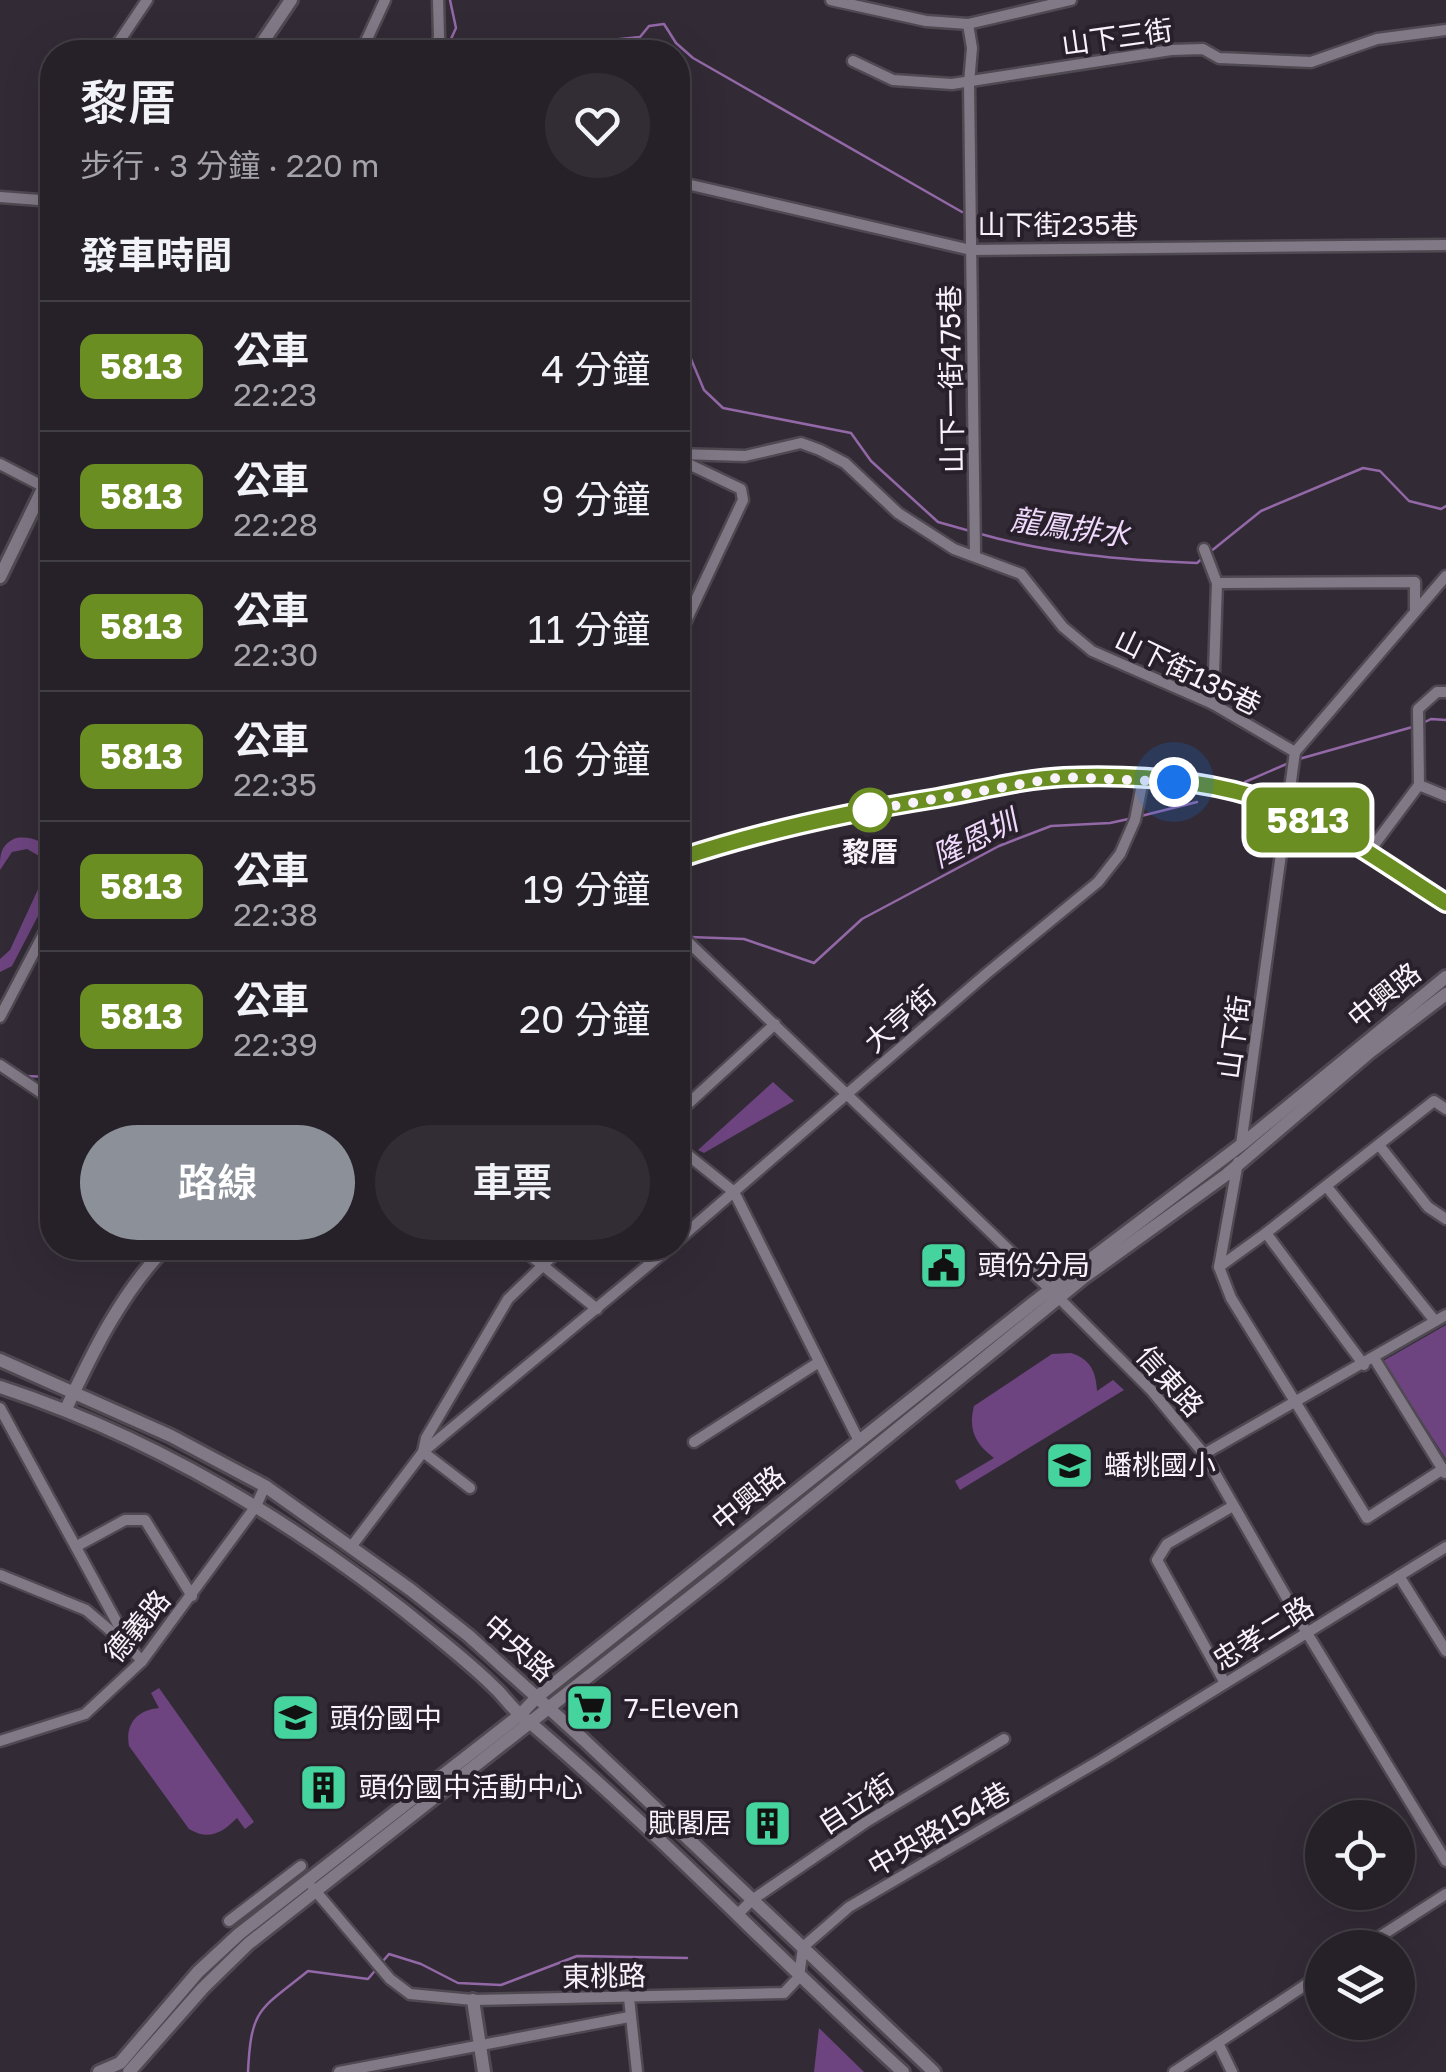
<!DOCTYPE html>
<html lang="zh-TW">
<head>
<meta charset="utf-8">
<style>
	:root { --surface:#262028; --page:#322d34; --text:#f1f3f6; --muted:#a4a3a8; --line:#423e45; --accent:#8c9099 }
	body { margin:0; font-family:"Golos Text","Noto Sans TC",sans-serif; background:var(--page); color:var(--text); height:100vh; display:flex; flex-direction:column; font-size:38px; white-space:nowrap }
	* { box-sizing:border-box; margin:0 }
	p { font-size:32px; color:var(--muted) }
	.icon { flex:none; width:55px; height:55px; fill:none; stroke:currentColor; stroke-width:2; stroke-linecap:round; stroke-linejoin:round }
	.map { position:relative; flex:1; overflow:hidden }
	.drawer { position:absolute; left:40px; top:40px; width:650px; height:1220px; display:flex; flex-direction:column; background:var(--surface); border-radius:40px; box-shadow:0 10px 40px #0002,0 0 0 2px var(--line) }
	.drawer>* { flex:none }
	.badge { padding:0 20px; border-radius:15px; font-size:35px; line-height:65px }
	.buttons { position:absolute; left:1305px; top:1800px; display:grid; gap:20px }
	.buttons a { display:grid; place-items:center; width:110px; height:110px; border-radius:50%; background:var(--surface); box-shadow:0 10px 40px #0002,0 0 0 2px var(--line); font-size:50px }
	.you { position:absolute; width:50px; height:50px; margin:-25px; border:8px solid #fff; border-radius:50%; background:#1a73e8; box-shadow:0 0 0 15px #1a73e833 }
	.map>.badge { position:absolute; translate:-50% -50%; box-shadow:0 0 0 5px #fff }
	h2 { padding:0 40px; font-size:38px; line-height:90px }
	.round { display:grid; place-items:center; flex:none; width:105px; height:105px; border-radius:52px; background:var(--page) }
	.summary { display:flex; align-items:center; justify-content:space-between; height:170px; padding:0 40px }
	h1 { font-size:48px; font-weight:600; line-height:75px }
	.primary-button { display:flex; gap:20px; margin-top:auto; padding:20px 40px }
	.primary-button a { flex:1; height:115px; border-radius:60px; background:var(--accent); color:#fff; font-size:40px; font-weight:600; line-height:115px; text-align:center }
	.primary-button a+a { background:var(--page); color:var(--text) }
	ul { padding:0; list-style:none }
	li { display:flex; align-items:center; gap:30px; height:130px; padding:0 40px; border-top:2px solid var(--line) }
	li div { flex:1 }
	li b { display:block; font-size:38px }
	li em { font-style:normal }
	li .badge { min-width:110px; font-weight:700; text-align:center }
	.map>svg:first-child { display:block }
</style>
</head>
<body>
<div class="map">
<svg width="1446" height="2072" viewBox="0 0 1446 2072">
	<rect width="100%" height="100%" fill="#322b36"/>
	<!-- green -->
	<g fill="#6d447f">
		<path d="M16 838C32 836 43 841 52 853V889L12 966 0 972V959L10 950 46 872 41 857 27 849 12 852 0 870C0 855 0 845 16 838Z"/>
		<polygon points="773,1082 794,1101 704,1153 698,1150"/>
		<polygon points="1446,1325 1446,1459 1383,1361"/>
		<path d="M1071 1353C1090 1359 1096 1371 1097 1391L1113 1380 1124 1390 960 1490 955 1481 994 1458C975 1444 968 1429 974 1406L1052 1354Z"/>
		<path d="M159 1688 254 1822 245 1829 237 1818C222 1833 209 1841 189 1829L129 1746C125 1724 137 1710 159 1708L151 1693Z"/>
		<polygon points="819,2028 864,2072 814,2072"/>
	</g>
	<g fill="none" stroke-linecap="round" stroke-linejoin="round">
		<!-- stream -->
		<g stroke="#9368a7" stroke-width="2.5">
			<polyline points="451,40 461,51 502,51 640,37 649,26 664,24 676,43 693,58 962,212"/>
			<polyline points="445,52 456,28 450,0"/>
			<polyline points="678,328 704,390 723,408 851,433 871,461 938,522 970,531"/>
			<path d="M977 533C1050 554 1122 560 1197 563L1204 557"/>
			<polyline points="1210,552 1261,511 1363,468 1380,471 1409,501 1441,509 1446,506"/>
			<polyline points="1423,723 1431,719 1446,720"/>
			<polyline points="1299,759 1416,726"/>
			<polyline points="1245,782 1291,762"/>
			<polyline points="1141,816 1197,802"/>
			<polyline points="690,937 744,939 814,963 862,919 999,846 1051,826 1110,823 1133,818"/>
			<polyline points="24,1076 52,1077"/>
			<polyline points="383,1961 389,1954 421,1964 458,1983 501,1985 577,1956 687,1958"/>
			<path d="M248 2072C251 2007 260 2010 308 1971L368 1979 378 1967"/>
		</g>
		<defs>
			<g id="minor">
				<polyline points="831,0 926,21 968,24 1071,0"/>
				<polyline points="968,24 972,48 969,83 975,554"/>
				<polyline points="112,52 147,0"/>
				<polyline points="361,52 385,0"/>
				<polyline points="435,52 439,37 438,0"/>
				<polyline points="853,61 893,80 952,84 1171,50 1203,49 1219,58 1311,62 1377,39 1446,30"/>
				<polyline points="678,182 971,250 1446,245"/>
				<polyline points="0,197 52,201"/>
				<polyline points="678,454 745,456 801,443 820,450 845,463 898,513 954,549 1021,574 1063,627 1092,651 1213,704 1295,752"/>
				<polyline points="678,459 741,489 743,500 678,638"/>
				<polyline points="0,464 52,491"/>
				<polyline points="1204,549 1217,583 1213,704"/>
				<polyline points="1217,583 1415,582 1415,609"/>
				<polyline points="1419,785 1446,796"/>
				<polyline points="1368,853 1419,785 1418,709 1437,692 1446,692"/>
				<polyline points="678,921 684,938 1059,1298 1152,1391 1204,1454 1307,1633 1446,1861"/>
				<polyline points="0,1017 52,918"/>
				<polyline points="0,1065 52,1100"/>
				<polyline points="678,1113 775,1024"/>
				<polyline points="1241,1145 1295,752 1446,576"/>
				<polyline points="1379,1145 1428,1207 1446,1219"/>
				<polyline points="678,1147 734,1192 859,1441"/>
				<polyline points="1238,1162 1219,1267 1231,1298 1367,1518 1443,1469"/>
				<polyline points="1327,1187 1435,1321"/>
				<polyline points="1266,1233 1364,1365"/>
				<polyline points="678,1240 986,974 1098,882 1120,854 1135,820 1143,779"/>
				<polyline points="521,1248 597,1309"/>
				<polyline points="1219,1267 1266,1233 1434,1101 1446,1109"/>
				<polyline points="1374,1358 1445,1473"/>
				<polyline points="0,1408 132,1650 142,1661"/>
				<polyline points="694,1442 819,1362"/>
				<polyline points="1204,1454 1446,1315"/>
				<polyline points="470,1488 423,1452 426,1438 508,1299 561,1248"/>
				<polyline points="77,1546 125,1520 145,1520 192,1596"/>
				<polyline points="351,1547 423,1452 669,1248"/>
				<polyline points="0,1575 86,1610 125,1643"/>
				<polyline points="1399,1576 1446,1651"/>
				<polyline points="1225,1683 1157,1560 1167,1544 1233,1506"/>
				<polyline points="0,1741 85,1714 142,1661 256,1506 265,1486"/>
				<polyline points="313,1888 390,1979 410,1994 473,2000 784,1993 799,1977 803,1947 849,1907 1104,1758 1446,1547"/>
				<polyline points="737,1915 752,1900 866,1822 1004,1739"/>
				<polyline points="229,1921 301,1866"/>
				<polyline points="1362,1948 1446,1894"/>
				<polyline points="629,1998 637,2072"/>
				<polyline points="1218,2043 1232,2072"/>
				<polyline points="339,2072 629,2017"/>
				<polyline points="1174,2072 1322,1974"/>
			</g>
			<g id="tertiary">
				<polyline points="256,52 291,0"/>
				<polyline points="0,577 52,470"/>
				<polyline points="678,859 753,835 902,803 1062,777 1143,779 1207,785 1289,809 1368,853 1446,903"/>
				<polyline points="0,1360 171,1436 265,1486 411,1590 469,1636 584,1740 934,2072"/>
				<path d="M0 1387C165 1441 311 1532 444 1643 461 1657 479 1672 495 1688 504 1696 511 1708 521 1715 654 1827 774 1955 903 2072"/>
				<path d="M66 1409C93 1351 121 1294 165 1248"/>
				<polyline points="473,2000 484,2072"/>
				<polyline points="99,2072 120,2063 198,1972 239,1934 520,1715 537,1697 1033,1303 1241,1145 1446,977"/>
				<polyline points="129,2072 203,1988 248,1944 719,1574 1083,1278 1226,1175 1370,1052 1446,994"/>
			</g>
		</defs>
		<!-- minor casing -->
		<use href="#minor" stroke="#4f4952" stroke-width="15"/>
		<!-- tertiary casing -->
		<use href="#tertiary" stroke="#4f4952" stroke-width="18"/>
		<!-- minor -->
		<use href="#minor" stroke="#827987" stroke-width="10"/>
		<!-- tertiary -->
		<use href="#tertiary" stroke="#827987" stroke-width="12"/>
	</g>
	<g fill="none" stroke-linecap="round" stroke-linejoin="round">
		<defs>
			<path id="line" d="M678 859C762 831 849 812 937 798 978 791 1022 779 1064 777 1138 774 1220 780 1289 809 1342 832 1397 872 1446 903"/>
		</defs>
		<!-- line casing -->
		<use href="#line" stroke="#fff" stroke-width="22"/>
		<!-- line -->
		<use href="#line" stroke="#6b8e23" stroke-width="15"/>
		<!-- walk -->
		<polyline stroke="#f8f3fa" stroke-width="10" stroke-dasharray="0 18" points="870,810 865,811 1062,777 1174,782"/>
	</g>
	<!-- icons -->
	<defs>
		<symbol id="civic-square" viewBox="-11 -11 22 22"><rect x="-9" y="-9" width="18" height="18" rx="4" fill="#46d49e" stroke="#28212c"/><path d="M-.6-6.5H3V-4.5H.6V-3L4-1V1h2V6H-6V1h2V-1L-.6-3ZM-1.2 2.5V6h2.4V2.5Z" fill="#111"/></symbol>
		<symbol id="school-square" viewBox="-11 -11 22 22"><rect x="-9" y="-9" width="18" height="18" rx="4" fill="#46d49e" stroke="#28212c"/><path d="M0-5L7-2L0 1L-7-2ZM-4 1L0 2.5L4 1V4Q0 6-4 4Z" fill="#111"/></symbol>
		<symbol id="supermarket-square" viewBox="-11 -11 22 22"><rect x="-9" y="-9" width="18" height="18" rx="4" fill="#46d49e" stroke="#28212c"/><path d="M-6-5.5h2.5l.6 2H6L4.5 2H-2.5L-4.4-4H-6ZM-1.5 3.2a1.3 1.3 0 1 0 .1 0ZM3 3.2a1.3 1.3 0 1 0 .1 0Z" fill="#111"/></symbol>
		<symbol id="building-square" viewBox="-11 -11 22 22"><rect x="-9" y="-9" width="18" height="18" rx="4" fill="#46d49e" stroke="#28212c"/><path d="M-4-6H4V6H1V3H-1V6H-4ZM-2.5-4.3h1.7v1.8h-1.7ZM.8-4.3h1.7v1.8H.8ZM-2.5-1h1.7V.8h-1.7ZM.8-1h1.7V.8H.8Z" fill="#111"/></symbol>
	</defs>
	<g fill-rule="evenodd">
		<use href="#civic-square" x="916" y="1238" width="55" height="55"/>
		<use href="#school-square" x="1042" y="1438" width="55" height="55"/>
		<use href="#supermarket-square" x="562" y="1680" width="55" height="55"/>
		<use href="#school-square" x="268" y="1690" width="55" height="55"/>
		<use href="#building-square" x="296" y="1760" width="55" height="55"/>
		<use href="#building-square" x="740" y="1796" width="55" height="55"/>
	</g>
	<!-- markers -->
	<circle fill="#fff" stroke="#6b8e23" stroke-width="5" cx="870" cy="810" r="20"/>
	<g text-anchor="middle" stroke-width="8" stroke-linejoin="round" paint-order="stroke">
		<!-- street labels -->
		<g font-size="28" fill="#f8f3fa" stroke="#28212c">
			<text transform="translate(1117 37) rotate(-8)" y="10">山下三街</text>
			<text x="1058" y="235">山下街235巷</text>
			<text transform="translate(951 379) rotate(-91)" y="10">山下一街475巷</text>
			<text transform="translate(1188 672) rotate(26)" y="10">山下街135巷</text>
			<text transform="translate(1384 995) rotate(-39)" y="10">中興路</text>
			<text transform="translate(900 1019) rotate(-41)" y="10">大亨街</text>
			<text transform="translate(1234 1037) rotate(-82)" y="10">山下街</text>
			<text transform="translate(1170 1381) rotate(48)" y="10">信東路</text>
			<text transform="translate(748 1498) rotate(-39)" y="10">中興路</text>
			<text transform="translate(137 1626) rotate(-50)" y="10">德義路</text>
			<text transform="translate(1263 1633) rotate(-32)" y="10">忠孝二路</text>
			<text transform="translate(519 1648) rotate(42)" y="10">中央路</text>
			<text transform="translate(856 1804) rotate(-33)" y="10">自立街</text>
			<text transform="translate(939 1829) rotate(-30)" y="10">中央路154巷</text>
			<text transform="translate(604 1976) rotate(-1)" y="10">東桃路</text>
		</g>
		<!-- stop labels -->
		<g font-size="28" font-weight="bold" fill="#f8f3fa" stroke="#28212c">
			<text x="870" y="862">黎厝</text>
		</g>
		<!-- poi labels -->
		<g font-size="28" fill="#f8f3fa" stroke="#28212c" text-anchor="start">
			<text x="978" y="1275">頭份分局</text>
			<text x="1104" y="1475">蟠桃國小</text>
			<text x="624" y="1718">7-Eleven</text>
			<text x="330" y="1728">頭份國中</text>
			<text x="359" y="1797">頭份國中活動中心</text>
			<text x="732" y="1833" text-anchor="end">賦閣居</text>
		</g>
		<!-- water labels -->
		<g font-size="30" font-style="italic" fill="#f1d9fd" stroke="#28212c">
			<text transform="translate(1070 528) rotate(8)" y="10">龍鳳排水</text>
			<text transform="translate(975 839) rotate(-26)" y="10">隆恩圳</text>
		</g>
	</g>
</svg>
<div class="buttons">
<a><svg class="icon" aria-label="locate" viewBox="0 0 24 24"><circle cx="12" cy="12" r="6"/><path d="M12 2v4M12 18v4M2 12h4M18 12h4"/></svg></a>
<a><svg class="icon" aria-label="layers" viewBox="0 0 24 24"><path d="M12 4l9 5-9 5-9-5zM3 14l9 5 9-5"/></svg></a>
</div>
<div class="you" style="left:1174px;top:782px"></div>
<b class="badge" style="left:1308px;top:820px;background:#6b8e23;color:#fff">5813</b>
<section class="drawer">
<div class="summary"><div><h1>黎厝</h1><p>步行 · 3 分鐘 · 220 m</p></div><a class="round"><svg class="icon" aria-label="heart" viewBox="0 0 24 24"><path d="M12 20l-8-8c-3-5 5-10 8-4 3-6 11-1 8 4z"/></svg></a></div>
<h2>發車時間</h2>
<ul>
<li><span class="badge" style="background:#6b8e23;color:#fff">5813</span><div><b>公車</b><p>22:23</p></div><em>4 分鐘</em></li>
<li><span class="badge" style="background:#6b8e23;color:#fff">5813</span><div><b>公車</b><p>22:28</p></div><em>9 分鐘</em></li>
<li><span class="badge" style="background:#6b8e23;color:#fff">5813</span><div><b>公車</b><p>22:30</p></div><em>11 分鐘</em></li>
<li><span class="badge" style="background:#6b8e23;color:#fff">5813</span><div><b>公車</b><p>22:35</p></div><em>16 分鐘</em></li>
<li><span class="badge" style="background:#6b8e23;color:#fff">5813</span><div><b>公車</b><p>22:38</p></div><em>19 分鐘</em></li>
<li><span class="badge" style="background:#6b8e23;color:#fff">5813</span><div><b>公車</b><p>22:39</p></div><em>20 分鐘</em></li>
</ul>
<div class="primary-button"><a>路線</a><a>車票</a></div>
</section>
</div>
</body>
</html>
